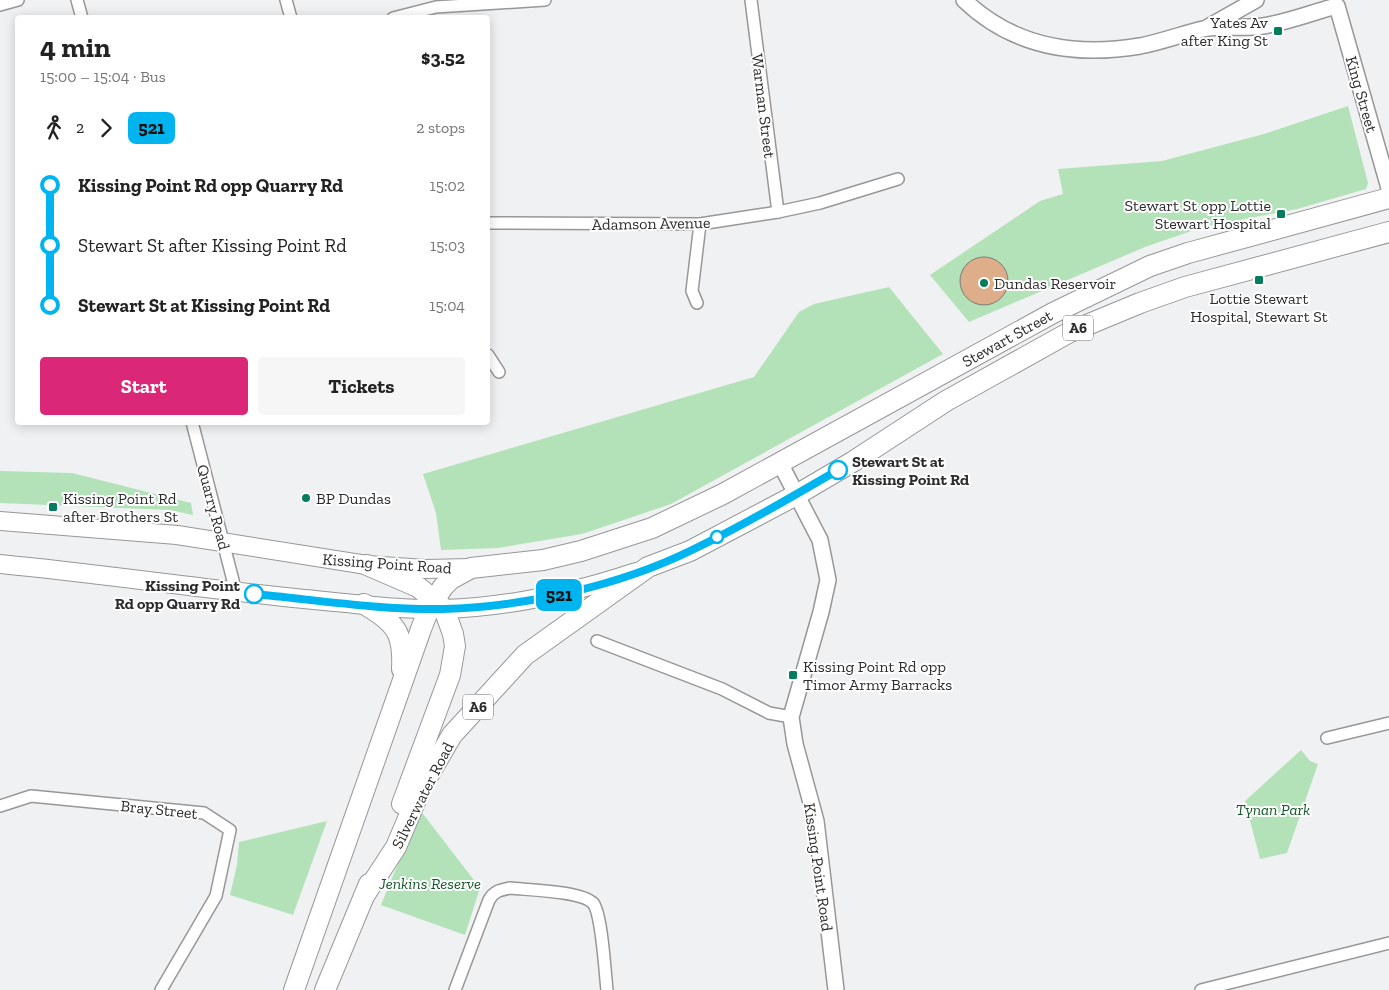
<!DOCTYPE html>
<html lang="en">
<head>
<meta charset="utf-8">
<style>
	:root { --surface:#fff; --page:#f6f6f6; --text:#222; --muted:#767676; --accent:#db2777 }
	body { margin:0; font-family:"Zilla Slab",serif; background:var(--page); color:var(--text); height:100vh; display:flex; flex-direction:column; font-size:19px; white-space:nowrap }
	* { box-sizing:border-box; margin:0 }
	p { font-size:16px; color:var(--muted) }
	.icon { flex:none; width:28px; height:28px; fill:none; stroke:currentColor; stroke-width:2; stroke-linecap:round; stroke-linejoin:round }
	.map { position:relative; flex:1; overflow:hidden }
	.sheet { position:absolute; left:15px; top:15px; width:475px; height:410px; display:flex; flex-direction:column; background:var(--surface); border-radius:5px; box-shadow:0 2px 12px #0003 }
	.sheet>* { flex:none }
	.badge { padding:0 10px; border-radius:8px; font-size:18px; line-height:32px }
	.map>.badge { position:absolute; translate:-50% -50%; box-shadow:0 0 0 2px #fff }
	.legs { display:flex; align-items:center; gap:8px; height:55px; padding:0 25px; font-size:16px }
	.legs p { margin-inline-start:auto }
	.overview { display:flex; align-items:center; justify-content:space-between; height:85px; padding:0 25px }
	h1 { font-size:28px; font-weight:700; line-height:38px }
	.button { display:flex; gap:10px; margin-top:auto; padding:10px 25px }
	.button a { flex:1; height:58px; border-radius:5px; background:var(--accent); color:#fff; font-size:20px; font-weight:700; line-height:58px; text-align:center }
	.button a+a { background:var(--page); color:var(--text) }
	ul { padding:0 25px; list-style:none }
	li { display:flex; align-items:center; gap:18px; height:60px; font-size:19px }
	li i { display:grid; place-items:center; width:8px; height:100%; margin:0 6px; background:currentColor }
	li i::after { content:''; width:12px; height:12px; margin:-6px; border:4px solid; border-radius:50%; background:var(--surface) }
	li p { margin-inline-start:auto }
	li:first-child i { background:linear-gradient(#0000 50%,currentColor 0) }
	li:last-child i { background:linear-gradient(currentColor 50%,#0000 0) }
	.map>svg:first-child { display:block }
</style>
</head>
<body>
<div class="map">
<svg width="1389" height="990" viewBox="0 0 1389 990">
	<rect width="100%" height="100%" fill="#f0f1f2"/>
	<!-- green -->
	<g fill="#b3e2b9">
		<polygon points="1348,106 1368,183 1366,189 1297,209 1203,227 1145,247 969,322 930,275 1040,201 1063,194 1058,169 1162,161 1264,134"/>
		<polygon points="889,287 943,354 671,504 582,534 498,548 441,550 436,513 423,474 754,377 799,312 814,304"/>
		<polygon points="0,471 72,473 191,503 193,515 170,510 0,503"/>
		<polygon points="1301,750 1310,761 1318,764 1287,853 1260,859 1245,801"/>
		<polygon points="420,810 480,888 465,935 381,905"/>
		<polygon points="327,821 293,915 230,895 237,865 239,842"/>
	</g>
	<!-- building -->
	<circle fill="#deae8a" stroke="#7c7b7a" cx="984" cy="281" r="24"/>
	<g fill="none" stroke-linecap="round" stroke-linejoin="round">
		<defs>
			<g id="street">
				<polyline points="77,0 82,18"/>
				<polyline points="286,0 291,18"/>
				<polyline points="751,0 778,212"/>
				<polyline points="0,5 18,0"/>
				<polyline points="393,18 436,7 545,0"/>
				<polyline points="488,223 700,224 778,212 820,203 898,179"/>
				<polyline points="697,303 692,291 700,224"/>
				<polyline points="488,355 499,372"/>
				<polyline points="192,422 236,592"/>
				<polyline points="597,641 722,689 769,713 791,717"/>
				<polyline points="1327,738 1389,723"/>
				<polyline points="0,806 31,796 204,813 230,830 216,896 161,990"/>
				<path d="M455 990 489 900C494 891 500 890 510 888 529 890 581 891 593 903 602 914 605 973 607 990"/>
				<polyline points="1201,990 1389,943"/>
			</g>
			<g id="secondary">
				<path d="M964 0C1013 47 1074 57 1140 46 1161 42 1182 34 1203 29 1222 25 1243 29 1263 26 1288 22 1313 12 1337 6L1389 188"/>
				<polyline points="1208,27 1256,0"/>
				<polyline points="780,463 820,540 828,580 821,612 791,717 795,744 816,821 836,990"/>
			</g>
			<g id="primary">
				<polyline points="0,521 177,535 367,565 425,569 471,568"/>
				<path d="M0 564C102 574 203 589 304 599 350 603 397 610 444 609 510 607 573 593 636 572"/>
			</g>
			<g id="highway">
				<polyline points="367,565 418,587 434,600 444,609 453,634 455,646 450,675 402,804"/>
				<path d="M364 604C395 622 404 632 402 669"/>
				<polyline points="364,896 396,847 421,788 452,735 525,655 648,567 690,551 798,494 854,461 946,401 1070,332 1140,303 1185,287 1389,232"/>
				<polyline points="294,990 421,629 429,609 443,587 451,579 471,568 543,560 581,551 652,528 723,494 1053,313 1150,266 1188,253 1389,198"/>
				<polyline points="325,990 369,884"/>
			</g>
		</defs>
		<!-- street casing -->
		<use href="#street" stroke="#979798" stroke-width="14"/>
		<!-- secondary casing -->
		<use href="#secondary" stroke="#979798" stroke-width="18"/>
		<!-- primary casing -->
		<use href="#primary" stroke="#979798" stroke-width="20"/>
		<!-- highway casing -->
		<use href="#highway" stroke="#979798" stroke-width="22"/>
		<!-- street -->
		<use href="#street" stroke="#fff" stroke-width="11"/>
		<!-- secondary -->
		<use href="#secondary" stroke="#fff" stroke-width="15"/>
		<!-- primary -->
		<use href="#primary" stroke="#fff" stroke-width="18"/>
		<!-- highway -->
		<use href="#highway" stroke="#fff" stroke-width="20"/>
	</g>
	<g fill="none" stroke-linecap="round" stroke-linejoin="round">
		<defs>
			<path id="line-1" d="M254 594C317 600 380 610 443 609 524 607 619 586 692 550 742 526 790 498 838 470"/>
		</defs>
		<!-- line-1 casing -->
		<use href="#line-1" stroke="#fff" stroke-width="11"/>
		<!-- line-1 -->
		<use href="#line-1" stroke="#00b5ef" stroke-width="8"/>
	</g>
	<!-- markers -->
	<g fill="#037e5d" stroke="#fff" stroke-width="2">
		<rect x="1273" y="26" width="10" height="10" rx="2.5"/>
		<rect x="1276" y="209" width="10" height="10" rx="2.5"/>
		<rect x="1254" y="275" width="10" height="10" rx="2.5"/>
		<circle cx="984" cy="283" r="5"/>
		<circle cx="306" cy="498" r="5"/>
		<rect x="48" y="502" width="10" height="10" rx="2.5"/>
		<rect x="788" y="670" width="10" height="10" rx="2.5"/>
	</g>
	<g fill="#fff" stroke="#00b5ef" stroke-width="2.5">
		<circle cx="838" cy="470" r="9"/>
		<circle cx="717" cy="537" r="6"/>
		<circle cx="254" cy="594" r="9"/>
	</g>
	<g text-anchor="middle" stroke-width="4" stroke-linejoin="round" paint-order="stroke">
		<!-- shield labels -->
		<g fill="#fff" stroke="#6b6b6b" stroke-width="1">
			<rect x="1063" y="315.5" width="30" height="25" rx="4"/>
			<rect x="463" y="694.5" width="30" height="25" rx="4"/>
		</g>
		<g font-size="15" font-weight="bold" fill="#2c2c2c">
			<text x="1078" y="333">A6</text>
			<text x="478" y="712">A6</text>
		</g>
		<!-- poi labels -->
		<g font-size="16" fill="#2c2c2c" stroke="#fff" text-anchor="start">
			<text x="1268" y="28" text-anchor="end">Yates Av<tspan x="1268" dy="18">after King St</tspan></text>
			<text x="1271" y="211" text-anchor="end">Stewart St opp Lottie<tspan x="1271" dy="18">Stewart Hospital</tspan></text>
			<text x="994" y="289">Dundas Reservoir</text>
			<text x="1259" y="304" text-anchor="middle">Lottie Stewart<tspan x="1259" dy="18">Hospital, Stewart St</tspan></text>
			<text x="63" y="504">Kissing Point Rd<tspan x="63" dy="18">after Brothers St</tspan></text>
			<text x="316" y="504">BP Dundas</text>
			<text x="803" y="672">Kissing Point Rd opp<tspan x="803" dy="18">Timor Army Barracks</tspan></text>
		</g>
		<!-- street labels -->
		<g font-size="16" fill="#2c2c2c" stroke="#fff">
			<text transform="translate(1362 94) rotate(74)" y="6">King Street</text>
			<text transform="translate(764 106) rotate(83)" y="6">Warman Street</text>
			<text transform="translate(651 223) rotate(-1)" y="6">Adamson Avenue</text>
			<text transform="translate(1007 338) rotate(-29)" y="6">Stewart Street</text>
			<text transform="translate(214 507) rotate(75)" y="6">Quarry Road</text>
			<text transform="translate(387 563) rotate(4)" y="6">Kissing Point Road</text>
			<text transform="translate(422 795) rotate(-63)" y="6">Silverwater Road</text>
			<text transform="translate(159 809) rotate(6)" y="6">Bray Street</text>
			<text transform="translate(819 867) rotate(82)" y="6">Kissing Point Road</text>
		</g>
		<!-- stop labels -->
		<g font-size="16" font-weight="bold" fill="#2c2c2c" stroke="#fff" text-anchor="start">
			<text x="852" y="467">Stewart St at<tspan x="852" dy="18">Kissing Point Rd</tspan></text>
			<text x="240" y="591" text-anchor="end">Kissing Point<tspan x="240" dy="18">Rd opp Quarry Rd</tspan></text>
		</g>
		<!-- park labels -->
		<g font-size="16" font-style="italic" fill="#115725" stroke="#fff">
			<text x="1273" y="815">Tynan Park</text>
			<text x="430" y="889">Jenkins Reserve</text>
		</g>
	</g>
</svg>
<b class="badge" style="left:559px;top:595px;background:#00b5ef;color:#111">521</b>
<section class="sheet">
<div class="overview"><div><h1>4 min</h1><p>15:00 – 15:04 · Bus</p></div><b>$3.52</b></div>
<div class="legs"><svg class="icon" aria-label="walk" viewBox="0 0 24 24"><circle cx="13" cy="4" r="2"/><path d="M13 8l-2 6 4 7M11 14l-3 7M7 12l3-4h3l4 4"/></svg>2<svg class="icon" aria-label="forward" viewBox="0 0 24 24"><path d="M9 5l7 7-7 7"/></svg><b class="badge" style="background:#00b5ef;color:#111">521</b><p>2 stops</p></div>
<ul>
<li><i style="color:#00b5ef"></i><b>Kissing Point Rd opp Quarry Rd</b><p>15:02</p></li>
<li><i style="color:#00b5ef"></i><span>Stewart St after Kissing Point Rd</span><p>15:03</p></li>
<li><i style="color:#00b5ef"></i><b>Stewart St at Kissing Point Rd</b><p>15:04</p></li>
</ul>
<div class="button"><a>Start</a><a>Tickets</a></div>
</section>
</div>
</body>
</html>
